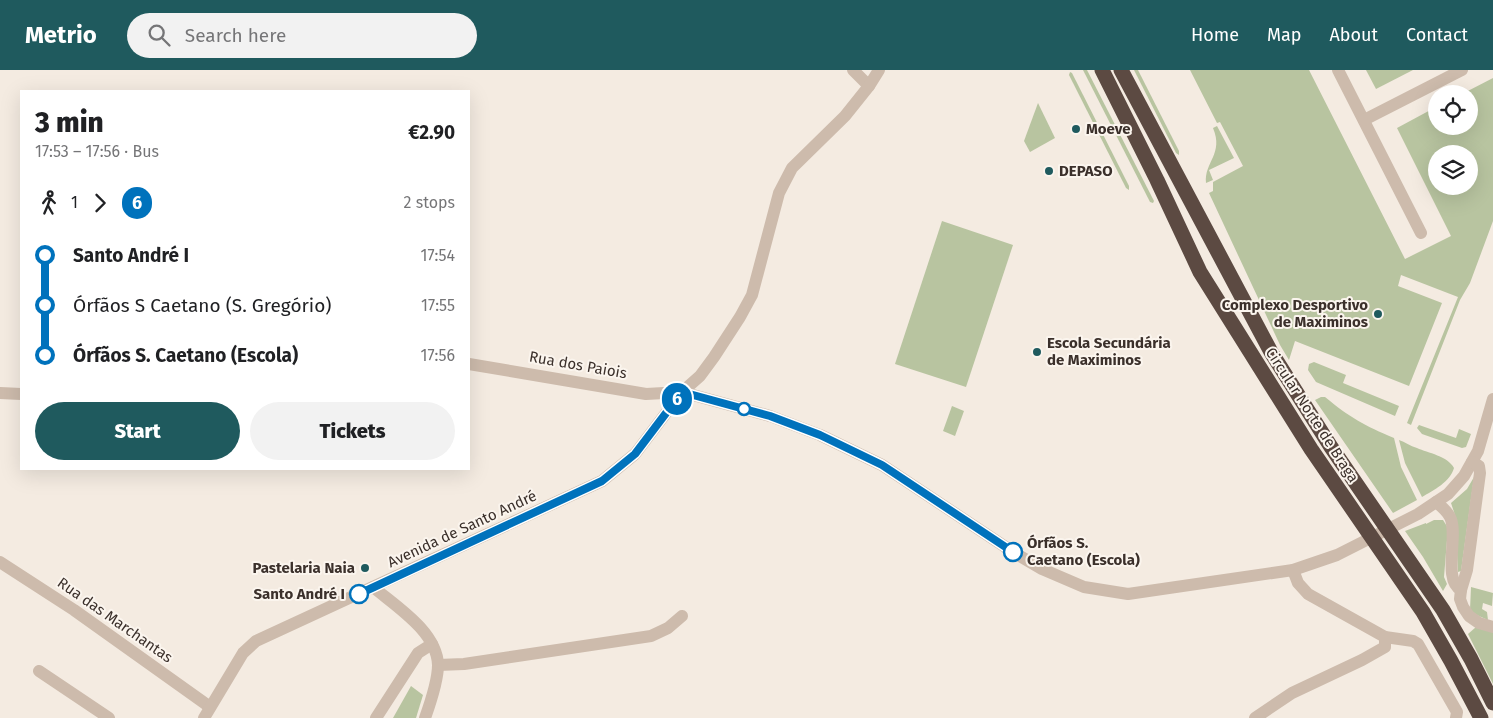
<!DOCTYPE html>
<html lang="en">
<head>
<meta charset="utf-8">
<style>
	:root { --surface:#fff; --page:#f2f2f2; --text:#202124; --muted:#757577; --accent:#1f5a5e }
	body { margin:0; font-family:"Fira Sans",sans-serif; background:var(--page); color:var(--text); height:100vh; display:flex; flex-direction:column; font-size:19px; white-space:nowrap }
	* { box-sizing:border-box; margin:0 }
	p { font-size:16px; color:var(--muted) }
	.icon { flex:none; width:28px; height:28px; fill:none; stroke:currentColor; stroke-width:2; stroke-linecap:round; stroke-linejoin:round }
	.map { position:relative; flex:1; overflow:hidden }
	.side { position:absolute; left:20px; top:20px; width:450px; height:380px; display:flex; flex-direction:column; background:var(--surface); border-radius:0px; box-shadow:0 5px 20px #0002 }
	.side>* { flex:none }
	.badge { padding:0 10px; border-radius:16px; font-size:18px; line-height:32px }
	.fabs { position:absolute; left:1428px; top:15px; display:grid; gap:10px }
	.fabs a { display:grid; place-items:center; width:50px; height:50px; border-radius:50%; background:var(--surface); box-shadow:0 5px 20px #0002; font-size:25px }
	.map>.badge { position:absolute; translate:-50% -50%; box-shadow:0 0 0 2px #fff }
	.legs { display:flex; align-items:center; gap:8px; height:55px; padding:0 15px; font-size:16px }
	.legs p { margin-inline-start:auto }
	.head { display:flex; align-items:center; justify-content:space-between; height:85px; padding:0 15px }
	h1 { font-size:28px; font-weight:800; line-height:38px }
	.primary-button { display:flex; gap:10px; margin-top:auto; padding:10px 15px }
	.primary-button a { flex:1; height:58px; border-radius:30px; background:var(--accent); color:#fff; font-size:20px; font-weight:800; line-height:58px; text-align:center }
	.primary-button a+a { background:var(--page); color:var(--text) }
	ul { padding:0 15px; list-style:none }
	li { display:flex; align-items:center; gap:18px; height:50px; font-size:19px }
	li i { display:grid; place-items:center; width:8px; height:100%; margin:0 6px; background:currentColor }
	li i::after { content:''; width:12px; height:12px; margin:-6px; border:4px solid; border-radius:50%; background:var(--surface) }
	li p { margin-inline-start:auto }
	li:first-child i { background:linear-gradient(#0000 50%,currentColor 0) }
	li:last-child i { background:linear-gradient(currentColor 50%,#0000 0) }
	header { display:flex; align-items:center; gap:30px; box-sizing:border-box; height:70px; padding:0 25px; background:var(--accent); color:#fff }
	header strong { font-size:24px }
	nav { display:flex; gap:28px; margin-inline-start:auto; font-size:18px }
	.search { width:350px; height:45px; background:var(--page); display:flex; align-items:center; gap:12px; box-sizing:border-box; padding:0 18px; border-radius:28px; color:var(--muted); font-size:19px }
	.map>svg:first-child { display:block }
</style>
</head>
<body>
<header>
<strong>Metrio</strong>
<div class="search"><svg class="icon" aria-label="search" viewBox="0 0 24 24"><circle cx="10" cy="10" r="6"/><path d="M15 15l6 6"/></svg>Search here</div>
<nav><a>Home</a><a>Map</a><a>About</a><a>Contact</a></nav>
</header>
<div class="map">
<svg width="1493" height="648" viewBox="0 0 1493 648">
	<rect width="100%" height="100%" fill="#f4ebe1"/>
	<!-- green -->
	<g fill="#b8c4a0" fill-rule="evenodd">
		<polygon points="1083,0 1087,0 1154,131 1153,133 1150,132"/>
		<polygon points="1134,0 1138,0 1179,81 1179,85 1176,83"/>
		<path d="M1190 0H1309L1405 189 1451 166 1397 58 1436 37V56H1469V24H1462L1493 8V151L1470 213 1460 230 1411 355 1407 353 1458 227 1401 205 1398 216 1442 233 1409 316 1295 271 1289 290 1280 275 1209 123 1213 121V112L1243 96 1220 52 1217 53ZM1436 84H1469V116H1436Z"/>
		<polygon points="1366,0 1413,0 1376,19"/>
		<polygon points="1070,2 1072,3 1129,116 1129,120 1126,118 1069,5"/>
		<polygon points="1038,33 1055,68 1030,82 1024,71"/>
		<path d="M1217 56 1234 88 1209 100 1213 110 1206 113C1204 92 1224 84 1213 58Z"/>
		<polygon points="942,151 1013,175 966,317 895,294"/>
		<polygon points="1314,292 1346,305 1343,313 1399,336 1395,346 1316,312 1308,300 1309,294"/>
		<path d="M1321 327H1325C1349 347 1365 356 1394 368L1401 397 1417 430 1393 443 1315 330Z"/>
		<polygon points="952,336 964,341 955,366 943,361"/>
		<polygon points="1419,355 1456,368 1459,359 1471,364 1466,377 1462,378 1422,364 1417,358"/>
		<path d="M1399 370C1405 372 1410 376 1417 378 1428 383 1448 386 1454 398 1450 412 1434 420 1422 427L1405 393Z"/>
		<polygon points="1474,407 1461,501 1458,502 1455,445 1451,433 1467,419"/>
		<polygon points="1434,450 1443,450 1448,458 1444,507 1447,514 1443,521 1423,487 1405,461 1426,453 1426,454"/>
		<polygon points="1471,517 1493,523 1492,536 1483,533 1482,539 1487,542 1488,550 1472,543 1470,540"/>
		<polygon points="1476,557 1493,561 1493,614 1468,564"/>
		<polygon points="411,616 423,625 416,648 393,648"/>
	</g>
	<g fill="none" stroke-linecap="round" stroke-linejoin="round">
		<!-- minor -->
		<g stroke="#cdbbac" stroke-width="12">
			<polyline points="853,0 869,16"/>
			<polyline points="1338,0 1421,163"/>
			<polyline points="1364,50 1462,0"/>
			<polyline points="469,294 646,324 682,322 770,346 820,365 882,395 1013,482 1042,499 1084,517 1128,524 1293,500 1337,485 1418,444 1448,424 1464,406 1478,381 1493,329"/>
			<polyline points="0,323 21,324"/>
			<polyline points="1472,392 1479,396 1480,403 1467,500 1461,520 1460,529 1463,537 1469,546 1479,553 1493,557"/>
			<path d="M1436 432C1441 436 1447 441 1450 447 1459 464 1442 510 1461 520"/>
			<polyline points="0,492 74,540 210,637"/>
			<polyline points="1293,500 1298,513 1308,524 1385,567 1413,571 1418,574 1457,642 1456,648"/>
			<path d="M373 517C397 537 437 562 438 595 438 610 430 634 425 648"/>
			<polyline points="438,595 464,594 651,566 668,558 682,546"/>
			<polyline points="39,601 109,648"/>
			<polyline points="204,648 243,583 256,571 602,411 635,384 682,322 700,306 714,287 740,247 752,225 779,123 792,98 845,46 869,16 879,0"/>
			<polyline points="376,648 418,583 432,574"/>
			<polyline points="1255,648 1292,623 1362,590 1385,577 1385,567"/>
		</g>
		<!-- highway -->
		<g stroke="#5c4a42" stroke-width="15">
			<polyline points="1102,0 1157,110 1200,202 1311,379 1423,542 1451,591 1481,648"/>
			<polyline points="1121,0 1271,282 1331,377 1443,540 1471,589 1493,633"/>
		</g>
	</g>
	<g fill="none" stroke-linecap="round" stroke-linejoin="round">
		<defs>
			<polyline id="line-1" points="359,524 602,411 635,384 682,322 770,346 820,365 882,395 1013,482"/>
		</defs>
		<!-- line-1 casing -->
		<use href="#line-1" stroke="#fff" stroke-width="11"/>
		<!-- line-1 -->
		<use href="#line-1" stroke="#0072bc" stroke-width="8"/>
	</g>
	<!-- markers -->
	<g fill="#1f5a5e" stroke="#fbf5ee" stroke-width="2">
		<circle cx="1076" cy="59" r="5"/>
		<circle cx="1049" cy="101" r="5"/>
		<circle cx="1378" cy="244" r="5"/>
		<circle cx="1037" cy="282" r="5"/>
		<circle cx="365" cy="498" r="5"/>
	</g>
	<g fill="#fff" stroke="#0072bc" stroke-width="2.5">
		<circle cx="744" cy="339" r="6"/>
		<circle cx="1013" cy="482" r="9"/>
		<circle cx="359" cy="524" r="9"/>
	</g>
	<g text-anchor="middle" stroke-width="4" stroke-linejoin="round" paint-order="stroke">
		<!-- poi labels -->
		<g font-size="15" font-weight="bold" fill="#3b302b" stroke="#fbf5ee" text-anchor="start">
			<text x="1086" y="64">Moeve</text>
			<text x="1059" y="106">DEPASO</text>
			<text x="1368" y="240" text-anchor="end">Complexo Desportivo<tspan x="1368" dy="17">de Maximinos</tspan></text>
			<text x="1047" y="278">Escola Secundária<tspan x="1047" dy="17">de Maximinos</tspan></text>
			<text x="355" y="503" text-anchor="end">Pastelaria Naia</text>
		</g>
		<!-- street labels -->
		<g font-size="15" fill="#3b302b" stroke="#fbf5ee">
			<text transform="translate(578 295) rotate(10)" y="5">Rua dos Paiois</text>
			<text transform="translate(1312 345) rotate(57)" y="5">Circular Norte de Braga</text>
			<text transform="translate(462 459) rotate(-25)" y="5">Avenida de Santo André</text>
			<text transform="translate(115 550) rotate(35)" y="5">Rua das Marchantas</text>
		</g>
		<!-- stop labels -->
		<g font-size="15" font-weight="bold" fill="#3b302b" stroke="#fbf5ee" text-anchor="start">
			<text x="1027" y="478">Órfãos S.<tspan x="1027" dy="17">Caetano (Escola)</tspan></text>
			<text x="345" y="529" text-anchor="end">Santo André I</text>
		</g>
	</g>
</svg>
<div class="fabs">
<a><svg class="icon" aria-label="locate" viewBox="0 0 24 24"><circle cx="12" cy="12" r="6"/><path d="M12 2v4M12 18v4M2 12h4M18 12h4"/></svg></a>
<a><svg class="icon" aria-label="layers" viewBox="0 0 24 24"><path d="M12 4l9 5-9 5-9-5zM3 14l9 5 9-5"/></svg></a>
</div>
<b class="badge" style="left:677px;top:329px;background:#0072bc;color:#fff">6</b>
<section class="side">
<div class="head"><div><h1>3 min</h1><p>17:53 – 17:56 · Bus</p></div><b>€2.90</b></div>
<div class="legs"><svg class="icon" aria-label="walk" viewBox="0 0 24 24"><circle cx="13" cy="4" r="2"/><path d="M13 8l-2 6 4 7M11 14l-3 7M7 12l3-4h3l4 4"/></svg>1<svg class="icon" aria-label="forward" viewBox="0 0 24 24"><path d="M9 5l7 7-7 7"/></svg><b class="badge" style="background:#0072bc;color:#fff">6</b><p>2 stops</p></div>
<ul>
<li><i style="color:#0072bc"></i><b>Santo André I</b><p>17:54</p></li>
<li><i style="color:#0072bc"></i><span>Órfãos S Caetano (S. Gregório)</span><p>17:55</p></li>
<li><i style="color:#0072bc"></i><b>Órfãos S. Caetano (Escola)</b><p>17:56</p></li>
</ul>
<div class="primary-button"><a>Start</a><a>Tickets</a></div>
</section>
</div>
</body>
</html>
